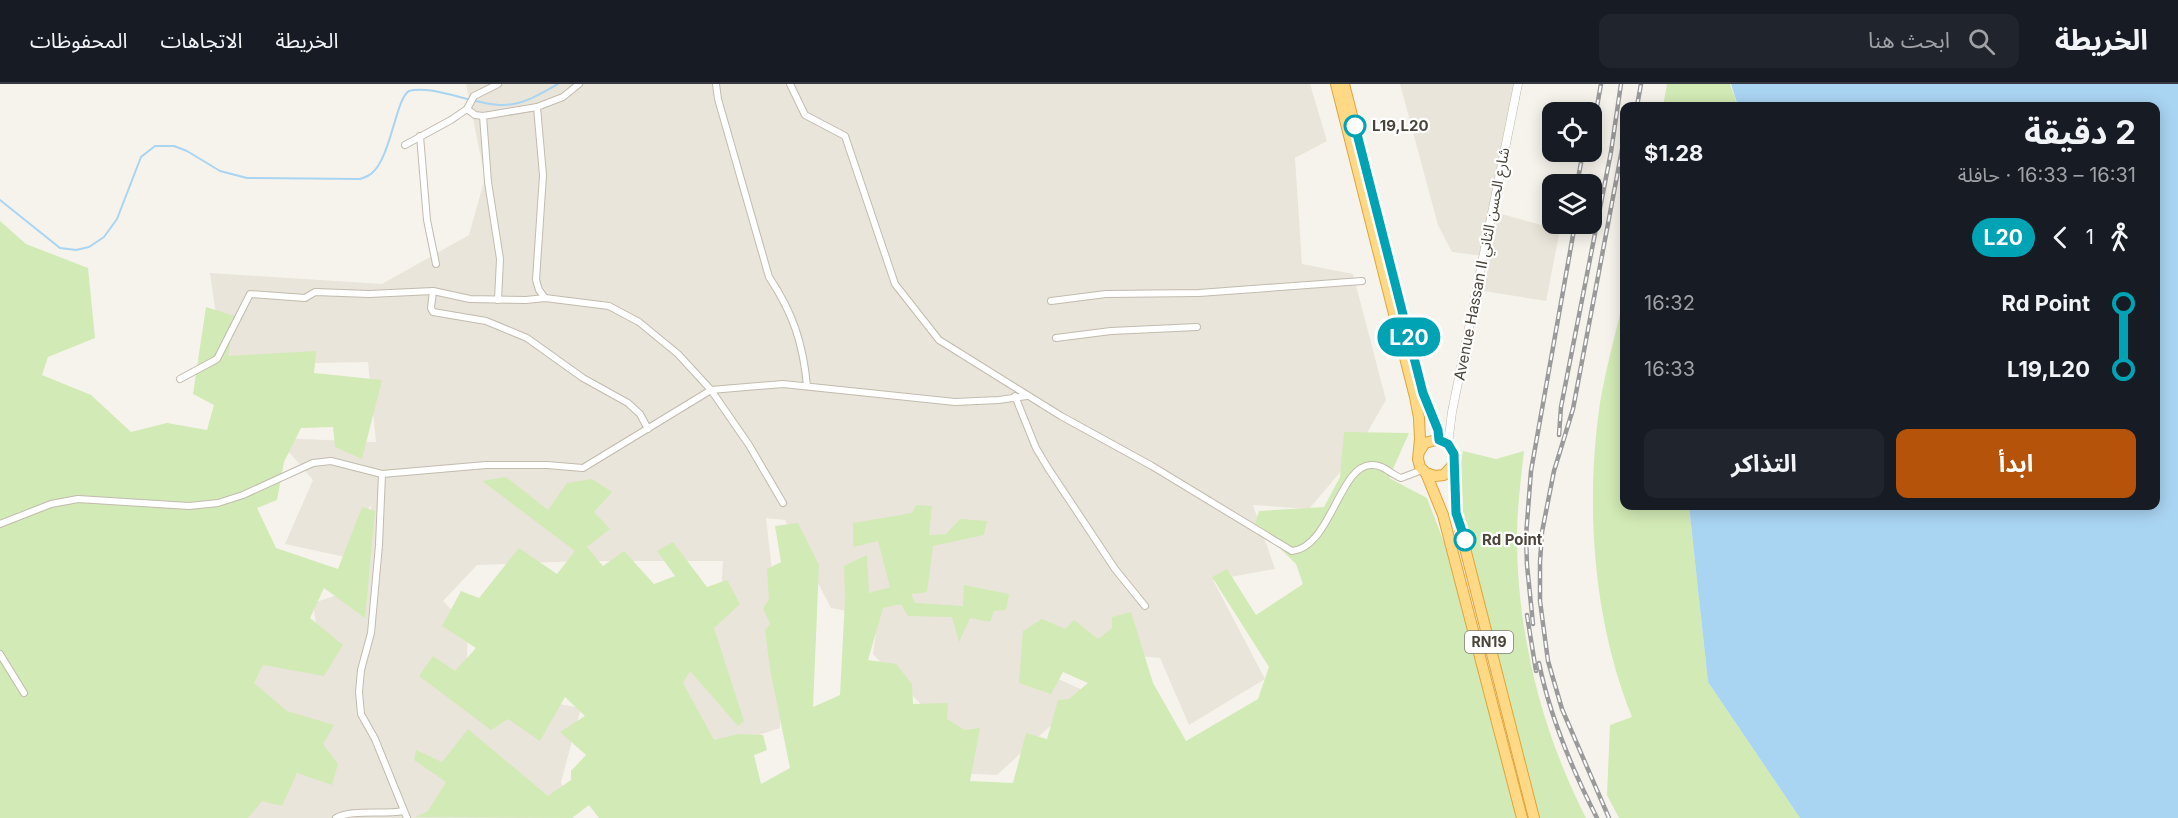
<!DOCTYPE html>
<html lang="ar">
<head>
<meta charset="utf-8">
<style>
	:root { --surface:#171b24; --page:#20242c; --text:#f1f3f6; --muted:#9ea1a6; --line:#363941; --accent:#b45309 }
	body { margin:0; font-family:Inter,"Noto Sans Arabic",sans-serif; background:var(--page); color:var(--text); direction:rtl; height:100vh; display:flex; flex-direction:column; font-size:22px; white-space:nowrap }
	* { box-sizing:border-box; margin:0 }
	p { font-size:20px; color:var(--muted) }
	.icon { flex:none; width:33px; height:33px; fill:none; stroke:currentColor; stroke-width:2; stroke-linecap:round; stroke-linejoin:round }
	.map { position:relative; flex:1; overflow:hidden; direction:ltr }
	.details { position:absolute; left:1620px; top:18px; width:540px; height:408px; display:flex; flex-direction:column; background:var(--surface); border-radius:12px; box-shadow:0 3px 15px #0003; direction:rtl }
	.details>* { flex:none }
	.badge { padding:0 12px; border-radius:20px; font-size:21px; line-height:39px }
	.buttons { position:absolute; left:1542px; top:18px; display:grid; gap:12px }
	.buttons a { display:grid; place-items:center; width:60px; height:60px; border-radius:12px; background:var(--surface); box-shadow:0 3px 15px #0003; font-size:30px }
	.map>.badge { position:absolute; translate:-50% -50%; box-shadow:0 0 0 3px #fff }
	.legs { display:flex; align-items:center; gap:9px; height:66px; padding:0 24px; font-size:20px }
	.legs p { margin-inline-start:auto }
	.overview { display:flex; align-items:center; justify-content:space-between; height:102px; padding:0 24px }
	h1 { font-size:33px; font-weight:700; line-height:45px }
	.action { display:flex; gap:12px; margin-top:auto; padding:12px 24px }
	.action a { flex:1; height:69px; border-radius:12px; background:var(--accent); color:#fff; font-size:24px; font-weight:700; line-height:69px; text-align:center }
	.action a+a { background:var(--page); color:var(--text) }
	ul { padding:0 24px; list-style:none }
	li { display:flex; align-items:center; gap:21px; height:66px; font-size:22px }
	li i { display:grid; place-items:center; width:9px; height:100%; margin:0 8px; background:currentColor }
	li i::after { content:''; width:15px; height:15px; margin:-8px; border:4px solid; border-radius:50%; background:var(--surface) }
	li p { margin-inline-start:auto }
	li:first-child i { background:linear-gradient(#0000 50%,currentColor 0) }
	li:last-child i { background:linear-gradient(currentColor 50%,#0000 0) }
	header { display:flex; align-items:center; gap:36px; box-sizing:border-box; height:84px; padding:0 30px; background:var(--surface); border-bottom:2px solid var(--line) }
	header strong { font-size:28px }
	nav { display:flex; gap:33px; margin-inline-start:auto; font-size:21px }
	.search { width:420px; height:54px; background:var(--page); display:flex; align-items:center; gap:15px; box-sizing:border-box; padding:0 21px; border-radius:12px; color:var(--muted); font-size:22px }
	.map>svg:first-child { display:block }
</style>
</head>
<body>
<header>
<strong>الخريطة</strong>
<div class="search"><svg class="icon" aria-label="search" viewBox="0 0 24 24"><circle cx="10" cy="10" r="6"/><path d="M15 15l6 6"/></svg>ابحث هنا</div>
<nav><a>الخريطة</a><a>الاتجاهات</a><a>المحفوظات</a></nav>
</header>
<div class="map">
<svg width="2178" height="734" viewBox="0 0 2178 734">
	<rect width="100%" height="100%" fill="#f6f3ec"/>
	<!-- residential -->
	<g fill="#eae5da">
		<polygon points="466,0 1310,0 1327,57 1295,74 1302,180 1353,190 1386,316 1353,373 1309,425 1253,421 1275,485 1213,496 1265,595 1189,641 1160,574 1086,567 1027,581 1087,608 997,691 953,689 932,632 873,570 878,533 831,524 785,436 766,434 782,575 780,644 707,668 640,540 720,527 723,477 582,477 477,481 443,517 468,543 466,603 581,624 561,698 571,729 567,734 240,734 223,592 269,562 321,573 313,519 356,505 370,455 371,420 345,473 285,460 313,396 277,354 376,358 368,278 223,281 210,189 382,200 469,151 485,94"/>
		<polygon points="1400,0 1519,0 1498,129 1560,146 1546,217 1484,207 1490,173 1452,168 1438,141"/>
	</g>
	<!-- green -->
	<g fill="#d2eab5">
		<polygon points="1667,0 1730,0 1738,22 1663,22"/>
		<polygon points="0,137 26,160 88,184 95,254 48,273 42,291 91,311 131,348 167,339 207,346 214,321 193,310 206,223 235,232 228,272 316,267 314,289 382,296 362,375 335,363 333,343 301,344 284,378 277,416 257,424 276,464 338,485 362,423 375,427 365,534 324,504 310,534 343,561 324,592 263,581 254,599 287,627 334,641 323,660 338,680 332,701 297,689 282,722 262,717 248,734 0,734"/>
		<path d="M1624 213V422H1689L1708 598 1800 734H1619L1607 711 1610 641 1632 633C1593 536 1585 422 1600 319 1606 284 1616 248 1624 213Z"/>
		<polygon points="1344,348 1409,349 1389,394 1427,414 1448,469 1517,734 599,734 589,721 572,734 416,733 428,727 446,698 414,676 416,666 442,678 468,645 548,712 571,696 571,687 586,671 560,648 585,632 565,613 540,657 508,635 491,646 419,592 433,572 455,587 476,564 442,542 461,507 479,514 519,464 557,490 575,467 482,397 506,393 548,426 567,399 592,395 612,408 594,428 610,445 587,463 603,482 624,467 654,500 675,492 657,467 673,458 707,503 727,496 740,520 714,544 744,637 738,642 690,587 683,599 714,656 739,650 763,651 767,666 754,671 761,700 790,684 770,585 765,546 770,540 763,524 769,516 767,485 781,478 775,442 798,439 819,481 813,623 840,611 845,515 844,482 867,471 869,509 890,503 878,457 853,463 853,439 912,429 916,421 932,422 929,451 946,450 960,435 987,437 984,451 933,462 927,508 911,510 915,519 963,522 964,501 1009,510 1006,526 994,527 990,538 970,534 959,558 952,533 908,532 901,520 883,524 868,576 896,580 912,600 913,620 948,619 947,635 965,646 980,644 970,697 1013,699 1026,649 1047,655 1058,616 1069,615 1088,599 1063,588 1051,610 1019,599 1023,547 1042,535 1065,545 1074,536 1098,555 1112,544 1112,533 1131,528 1153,599 1186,657 1258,615 1269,583 1212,493 1227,485 1256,531 1303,500 1296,480 1255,440 1259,427 1324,423 1340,393"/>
		<path d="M1463 367 1496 375 1524 367C1521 395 1517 424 1517 453 1517 550 1542 648 1586 734H1538L1461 436 1458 396Z"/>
	</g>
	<!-- water -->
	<polygon fill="#a9d4f2" points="1731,0 2178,0 2178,734 1800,734 1708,598 1689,422 2156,422 2156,22 1738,22"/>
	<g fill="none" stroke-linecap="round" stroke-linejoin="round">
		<!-- stream -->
		<path stroke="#a9d4f2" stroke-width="2" d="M0 116 60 164 76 166 89 163 104 153 117 135 141 73 155 62H174L187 67 220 87 247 94 360 95C363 94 369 92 372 89 391 73 396 14 409 7 432 0 477 22 503 21 523 21 541 10 558 0"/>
		<defs>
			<g id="minor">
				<path d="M716 0 718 15 769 193C793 229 803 259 807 302"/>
				<path d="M790 0 805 31 845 52 895 200 939 256 1061 332 1152 382 1292 467C1331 463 1339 382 1371 381 1383 380 1390 390 1401 394L1422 386"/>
				<polyline points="467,25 475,31 483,32 537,23"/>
				<polyline points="483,32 488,98 500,175 498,216"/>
				<polyline points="420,52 427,136 436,180"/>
				<polyline points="405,61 451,36 467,25 474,12 498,0"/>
				<polyline points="433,207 431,224 433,228 486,237 527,254 583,294 628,319 640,330 648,345"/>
				<polyline points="545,214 539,206 536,196 543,91 537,23 563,13 579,0"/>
				<polyline points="1051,217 1106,210 1199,209 1362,197"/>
				<polyline points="1056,254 1111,247 1197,243"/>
				<polyline points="180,295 217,275 250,210 305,214 315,208 369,210 433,207 470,215 526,216 545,214 609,222 639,238 678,270 711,306 749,361 783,419"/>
				<polyline points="1015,312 1036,364 1048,384 1115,485 1145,522"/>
				<polyline points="382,390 379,461 371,549 361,586 359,608 361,630 375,655 407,734"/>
				<polyline points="0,440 51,420 78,415 189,422 218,419 243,411 313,379 331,377 382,390 486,381 547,381 583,384 711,306 783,300 955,318 999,316 1027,312"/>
				<polyline points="0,570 24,609"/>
				<path d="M336 734C351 725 384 731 403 727"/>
			</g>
			<polyline id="tertiary" points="1448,360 1452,328 1518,0"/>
			<g id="trunk">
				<polyline points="1336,0 1415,313 1419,334 1420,355 1418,375 1420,383 1426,389 1435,392 1444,391 1453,381"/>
				<polyline points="1344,0 1423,309 1437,342 1439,356"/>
				<polyline points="1419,368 1425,359 1436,356 1448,360 1454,370 1456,429 1534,734"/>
				<polyline points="1426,389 1443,431 1522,734"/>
			</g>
		</defs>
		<!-- minor casing -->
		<use href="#minor" stroke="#c2bbae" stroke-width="8"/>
		<!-- tertiary casing -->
		<use href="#tertiary" stroke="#c2bbae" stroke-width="9"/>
		<!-- trunk casing -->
		<use href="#trunk" stroke="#e0a43c" stroke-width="12"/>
		<!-- minor -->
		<use href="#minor" stroke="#fff" stroke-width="6"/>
		<!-- tertiary -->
		<use href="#tertiary" stroke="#fff" stroke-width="8"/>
		<!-- trunk -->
		<use href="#trunk" stroke="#ffd985" stroke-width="10"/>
		<defs>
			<g id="rail">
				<polyline points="1637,22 1641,0"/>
				<polyline points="1592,50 1601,0"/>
				<polyline points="1577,100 1583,68"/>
				<polyline points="1559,351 1561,323 1611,68 1621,0"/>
				<polyline points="1527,531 1536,587"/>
				<polyline points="1533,540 1527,481 1526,452 1531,387 1575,140"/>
				<path d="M1539 579C1550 633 1572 685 1597 734"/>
				<polyline points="1609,734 1562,625 1548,577 1540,517 1540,478 1542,448 1554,387 1573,325 1624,55"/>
			</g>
		</defs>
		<!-- rail casing -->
		<use href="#rail" stroke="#9a9a9a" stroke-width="4.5"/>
		<!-- rail -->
		<use href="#rail" stroke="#fff" stroke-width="2" stroke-dasharray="7" stroke-linecap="butt"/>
	</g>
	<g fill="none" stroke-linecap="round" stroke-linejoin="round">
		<defs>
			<polyline id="line-1" points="1355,42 1423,309 1438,346 1439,356 1448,360 1454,370 1456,429 1465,456"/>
		</defs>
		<!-- line-1 casing -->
		<use href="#line-1" stroke="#fff" stroke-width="14"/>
		<!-- line-1 -->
		<use href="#line-1" stroke="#00a3b4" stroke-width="9"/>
	</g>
	<!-- markers -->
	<g fill="#fff" stroke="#00a3b4" stroke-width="3">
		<circle cx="1355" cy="42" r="10"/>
		<circle cx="1465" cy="456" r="10"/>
	</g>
	<g text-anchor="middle" stroke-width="4.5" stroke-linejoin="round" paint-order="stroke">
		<!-- shield labels -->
		<rect fill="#fff" stroke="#817c74" stroke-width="1.5" x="1465" y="547" width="48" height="22" rx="4.5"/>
		<g font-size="14" font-weight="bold" fill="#4b4439">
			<text x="1489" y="563">RN19</text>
		</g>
		<!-- stop labels -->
		<g font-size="15" font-weight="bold" fill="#4b4439" stroke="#fff" text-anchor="start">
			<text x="1372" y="47">L19,L20</text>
			<text x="1482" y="461">Rd Point</text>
		</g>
		<!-- street labels -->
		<g font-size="15" fill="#4b4439" stroke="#fff">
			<text transform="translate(1482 180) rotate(-79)" y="5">Avenue Hassan II شارع الحسن الثاني</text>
		</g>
	</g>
</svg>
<div class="buttons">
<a><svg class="icon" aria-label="locate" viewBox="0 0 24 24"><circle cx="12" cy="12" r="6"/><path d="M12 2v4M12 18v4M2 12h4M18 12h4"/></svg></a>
<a><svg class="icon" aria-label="layers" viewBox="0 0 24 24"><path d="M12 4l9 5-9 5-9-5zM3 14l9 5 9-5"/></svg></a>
</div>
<b class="badge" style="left:1409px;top:253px;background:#00a3b4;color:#fff">L20</b>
<section class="details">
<div class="overview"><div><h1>2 دقيقة</h1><p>16:31 – 16:33 · حافلة</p></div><b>$1.28</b></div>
<div class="legs"><svg class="icon" aria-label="walk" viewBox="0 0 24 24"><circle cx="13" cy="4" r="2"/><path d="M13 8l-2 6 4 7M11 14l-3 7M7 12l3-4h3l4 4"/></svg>1<svg class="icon" aria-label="back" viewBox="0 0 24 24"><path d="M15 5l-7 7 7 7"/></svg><b class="badge" style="background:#00a3b4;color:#fff">L20</b></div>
<ul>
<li><i style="color:#00a3b4"></i><b>Rd Point</b><p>16:32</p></li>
<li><i style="color:#00a3b4"></i><b>L19,L20</b><p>16:33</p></li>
</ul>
<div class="action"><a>ابدأ</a><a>التذاكر</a></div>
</section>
</div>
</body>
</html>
